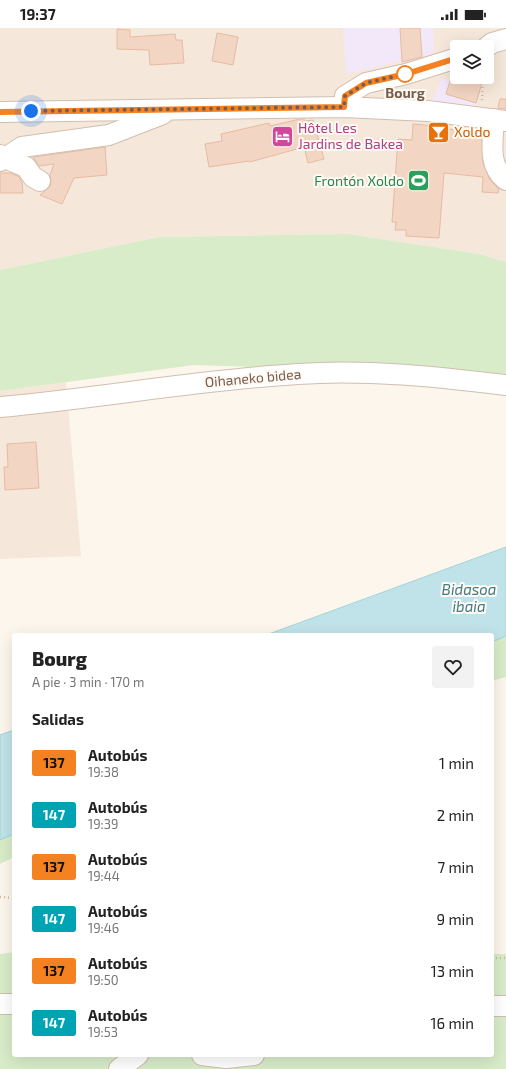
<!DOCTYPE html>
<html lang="es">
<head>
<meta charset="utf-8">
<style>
	:root { --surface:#fff; --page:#f2f2f2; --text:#222; --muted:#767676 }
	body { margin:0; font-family:"Exo 2",sans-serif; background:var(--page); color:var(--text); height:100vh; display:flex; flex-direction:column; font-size:15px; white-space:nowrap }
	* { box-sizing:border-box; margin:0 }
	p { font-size:13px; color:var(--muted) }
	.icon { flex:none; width:22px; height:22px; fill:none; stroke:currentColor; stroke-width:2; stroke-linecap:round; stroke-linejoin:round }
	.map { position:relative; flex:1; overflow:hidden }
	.sheet { position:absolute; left:12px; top:605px; width:482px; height:424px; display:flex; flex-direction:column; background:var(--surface); border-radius:4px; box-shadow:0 4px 16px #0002 }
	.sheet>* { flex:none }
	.badge { padding:0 8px; border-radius:3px; font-size:14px; line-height:26px }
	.controls { position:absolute; left:450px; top:12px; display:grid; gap:8px }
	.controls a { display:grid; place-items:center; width:44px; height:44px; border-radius:4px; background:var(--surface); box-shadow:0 4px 16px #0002; font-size:20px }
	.you { position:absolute; width:20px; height:20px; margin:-10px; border:3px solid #fff; border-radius:50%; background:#1a73e8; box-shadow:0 0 0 6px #1a73e833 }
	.map>.badge { position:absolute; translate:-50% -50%; box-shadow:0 0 0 2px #fff }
	h2 { padding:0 20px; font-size:15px; line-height:36px }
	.round { display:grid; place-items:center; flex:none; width:42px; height:42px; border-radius:4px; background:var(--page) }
	.headline { display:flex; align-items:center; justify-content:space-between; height:68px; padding:0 20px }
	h1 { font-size:19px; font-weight:800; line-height:30px }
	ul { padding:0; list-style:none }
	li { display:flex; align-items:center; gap:12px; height:52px; padding:0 20px }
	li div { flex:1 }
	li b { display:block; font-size:15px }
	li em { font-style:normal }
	li .badge { min-width:44px; font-weight:700; text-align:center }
	.status { display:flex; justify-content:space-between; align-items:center; height:28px; padding:0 20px; background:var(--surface); direction:ltr }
	.status svg { height:11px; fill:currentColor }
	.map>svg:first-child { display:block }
</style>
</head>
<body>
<div class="status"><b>19:37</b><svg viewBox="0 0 49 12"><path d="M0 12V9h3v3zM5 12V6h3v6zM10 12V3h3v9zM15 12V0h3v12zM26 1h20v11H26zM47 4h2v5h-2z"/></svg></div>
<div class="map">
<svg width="506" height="1041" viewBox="0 0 506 1041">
	<rect width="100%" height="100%" fill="#fdf6ec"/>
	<!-- residential -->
	<g fill="#f5e8da" fill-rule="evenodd">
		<path d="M0 0H506V234L479 226 348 206 159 209 0 242ZM457 19H487V49H457Z"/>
		<polygon points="66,354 81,528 0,531 0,363"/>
	</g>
	<!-- education -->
	<g fill="#f3e8fa">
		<polygon points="343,0 433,0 434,25 346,46"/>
		<polygon points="452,45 457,46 457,49 468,49 481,52 481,59 476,75 478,84 426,75 435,68 441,50 450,53"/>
	</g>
	<!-- green -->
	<g fill="#d8ecc9">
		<polygon points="348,206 479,226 506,234 506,347 194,337 0,363 0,242 159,209"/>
		<polygon points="506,608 506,649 492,653 492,614"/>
		<polygon points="14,799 14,829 0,836 0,808"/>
		<polygon points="14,924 14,1027 492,1027 492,926 506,926 506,1041 0,1041 0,926"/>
	</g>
	<!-- water -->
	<g fill="#bfe3e8" stroke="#a5d3da">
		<polygon points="506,519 506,608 492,614 492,607 266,607"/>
		<polygon points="14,702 14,806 0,812 0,707"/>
	</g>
	<!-- building -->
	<g fill="#f3d5c3" stroke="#e6bba3">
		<polygon points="400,0 420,0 422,29 402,34"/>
		<polygon points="117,1 130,2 130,9 175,6 176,12 182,12 184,35 150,37 149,22 117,21"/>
		<polygon points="217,5 238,9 233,37 212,33"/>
		<polygon points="459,49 482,55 476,75 446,66 451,50 458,52"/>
		<polygon points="500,71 506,71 506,81 498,80"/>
		<polygon points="300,91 304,91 305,93 313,92 324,131 308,135 304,119 250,134 249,133 209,139 205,116 222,113 221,106 269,95 270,98"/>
		<polygon points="413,96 447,99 447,101 482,104 483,135 490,152 499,161 498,165 482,164 483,149 444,145 439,210 406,208 406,202 395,202 396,194 392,194 398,111 412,112"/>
		<polygon points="105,119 107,147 74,150 62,176 40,167 50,158 51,153 50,147 54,136 39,138 33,129"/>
		<polygon points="0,145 10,145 18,148 22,154 23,165 0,165"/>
		<polygon points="36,414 39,460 5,462 4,439 8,439 7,416"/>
	</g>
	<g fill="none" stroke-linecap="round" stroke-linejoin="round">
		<defs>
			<g id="minor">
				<polyline points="487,19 492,15 506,11"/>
				<polyline points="344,79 345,68 366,55 406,46 457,30"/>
				<polyline points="0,84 344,79 428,83 506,93"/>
				<path d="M494 91C493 113 487 137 506 152"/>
				<polyline points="0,127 5,130 22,119 109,107 163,86"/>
				<polyline points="0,133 5,130 26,139 33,149 40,153"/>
				<path d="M0 379C100 370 198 352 298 346 367 341 438 349 506 357"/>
				<polyline points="0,976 14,976"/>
				<polyline points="492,978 506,978"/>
				<polyline points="202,1027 226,1030 254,1027"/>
				<polyline points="119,1041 138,1027"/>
			</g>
		</defs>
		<!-- minor casing -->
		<use href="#minor" stroke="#d1beb0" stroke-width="22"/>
		<!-- path -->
		<g stroke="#d9b8a5" stroke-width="2.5" stroke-dasharray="1 3" stroke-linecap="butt">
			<polyline points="482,72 483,49"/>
			<polyline points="0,869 14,870"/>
			<polyline points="492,930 506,930"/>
		</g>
		<!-- minor -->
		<use href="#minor" stroke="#fff" stroke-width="20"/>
	</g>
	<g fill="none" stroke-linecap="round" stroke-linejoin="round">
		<defs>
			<polyline id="line" points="0,84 344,79 345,68 366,55 406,46 457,30"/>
		</defs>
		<!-- line casing -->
		<use href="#line" stroke="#fff" stroke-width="9"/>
		<!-- line -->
		<use href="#line" stroke="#f58220" stroke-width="6"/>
		<!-- walk -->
		<polyline stroke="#7a5c4d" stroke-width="4" stroke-dasharray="0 7.2" points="31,83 344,79 345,68 366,55 405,46"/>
	</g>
	<!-- icons -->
	<defs>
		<symbol id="bar-square" viewBox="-11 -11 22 22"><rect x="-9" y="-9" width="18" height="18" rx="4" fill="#e8710a" stroke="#fffaf3"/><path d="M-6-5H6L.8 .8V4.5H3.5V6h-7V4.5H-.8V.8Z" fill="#fff"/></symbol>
		<symbol id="hotel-square" viewBox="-11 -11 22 22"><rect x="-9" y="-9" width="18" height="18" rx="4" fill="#d1479c" stroke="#fffaf3"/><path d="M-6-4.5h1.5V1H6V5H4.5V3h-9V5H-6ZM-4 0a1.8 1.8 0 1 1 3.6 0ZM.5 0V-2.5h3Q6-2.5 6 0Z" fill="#fff"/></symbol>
		<symbol id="stadium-square" viewBox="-11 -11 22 22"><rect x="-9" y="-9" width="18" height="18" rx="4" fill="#2e9e5b" stroke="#fffaf3"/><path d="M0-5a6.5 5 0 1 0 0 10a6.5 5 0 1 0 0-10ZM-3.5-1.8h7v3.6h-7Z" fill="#fff"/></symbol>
	</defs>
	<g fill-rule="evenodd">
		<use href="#bar-square" x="426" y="92" width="25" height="25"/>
		<use href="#hotel-square" x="270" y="96" width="25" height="25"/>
		<use href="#stadium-square" x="406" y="140" width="25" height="25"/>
	</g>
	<!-- markers -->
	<circle fill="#fff" stroke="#f58220" stroke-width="2" cx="405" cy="46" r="8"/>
	<g text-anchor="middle" stroke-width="4" stroke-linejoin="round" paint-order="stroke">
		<!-- stop labels -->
		<g font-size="14" font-weight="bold" fill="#7a5c4d" stroke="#fffaf3">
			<text x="405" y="70">Bourg</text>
		</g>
		<!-- hotel labels -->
		<g font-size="14" fill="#b23c85" stroke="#fffaf3" text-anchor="start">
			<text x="298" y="105">Hôtel Les<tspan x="298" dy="16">Jardins de Bakea</tspan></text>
		</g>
		<!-- food labels -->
		<g font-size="14" fill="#c56008" stroke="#fffaf3" text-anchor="start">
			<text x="454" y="109">Xoldo</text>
		</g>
		<!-- leisure labels -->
		<g font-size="14" fill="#27864d" stroke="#fffaf3" text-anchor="end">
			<text x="404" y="158">Frontón Xoldo</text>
		</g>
		<!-- street labels -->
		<g font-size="14" fill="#7a5c4d" stroke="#fffaf3">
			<text transform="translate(253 350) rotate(-5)" y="5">Oihaneko bidea</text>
		</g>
		<!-- water labels -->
		<g font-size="15" font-style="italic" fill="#437c86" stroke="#fffaf3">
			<text x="469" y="567">Bidasoa<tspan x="469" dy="17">ibaia</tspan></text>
		</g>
	</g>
</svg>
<div class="controls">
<a><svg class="icon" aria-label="layers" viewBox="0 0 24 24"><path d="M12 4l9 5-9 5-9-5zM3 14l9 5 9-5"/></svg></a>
</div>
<div class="you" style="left:31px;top:83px"></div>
<section class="sheet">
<div class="headline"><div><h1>Bourg</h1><p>A pie · 3 min · 170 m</p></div><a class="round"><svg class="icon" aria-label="heart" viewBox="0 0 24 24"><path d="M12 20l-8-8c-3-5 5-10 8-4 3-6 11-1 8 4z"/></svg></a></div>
<h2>Salidas</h2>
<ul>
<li><span class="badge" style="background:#f58220;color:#111">137</span><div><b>Autobús</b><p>19:38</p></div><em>1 min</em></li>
<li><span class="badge" style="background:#00a3b4;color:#fff">147</span><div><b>Autobús</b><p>19:39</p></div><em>2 min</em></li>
<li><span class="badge" style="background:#f58220;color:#111">137</span><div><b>Autobús</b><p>19:44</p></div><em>7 min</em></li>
<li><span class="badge" style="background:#00a3b4;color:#fff">147</span><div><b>Autobús</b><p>19:46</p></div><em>9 min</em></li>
<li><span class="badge" style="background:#f58220;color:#111">137</span><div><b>Autobús</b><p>19:50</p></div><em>13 min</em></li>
<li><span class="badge" style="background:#00a3b4;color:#fff">147</span><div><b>Autobús</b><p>19:53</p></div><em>16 min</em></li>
</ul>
</section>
</div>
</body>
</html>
